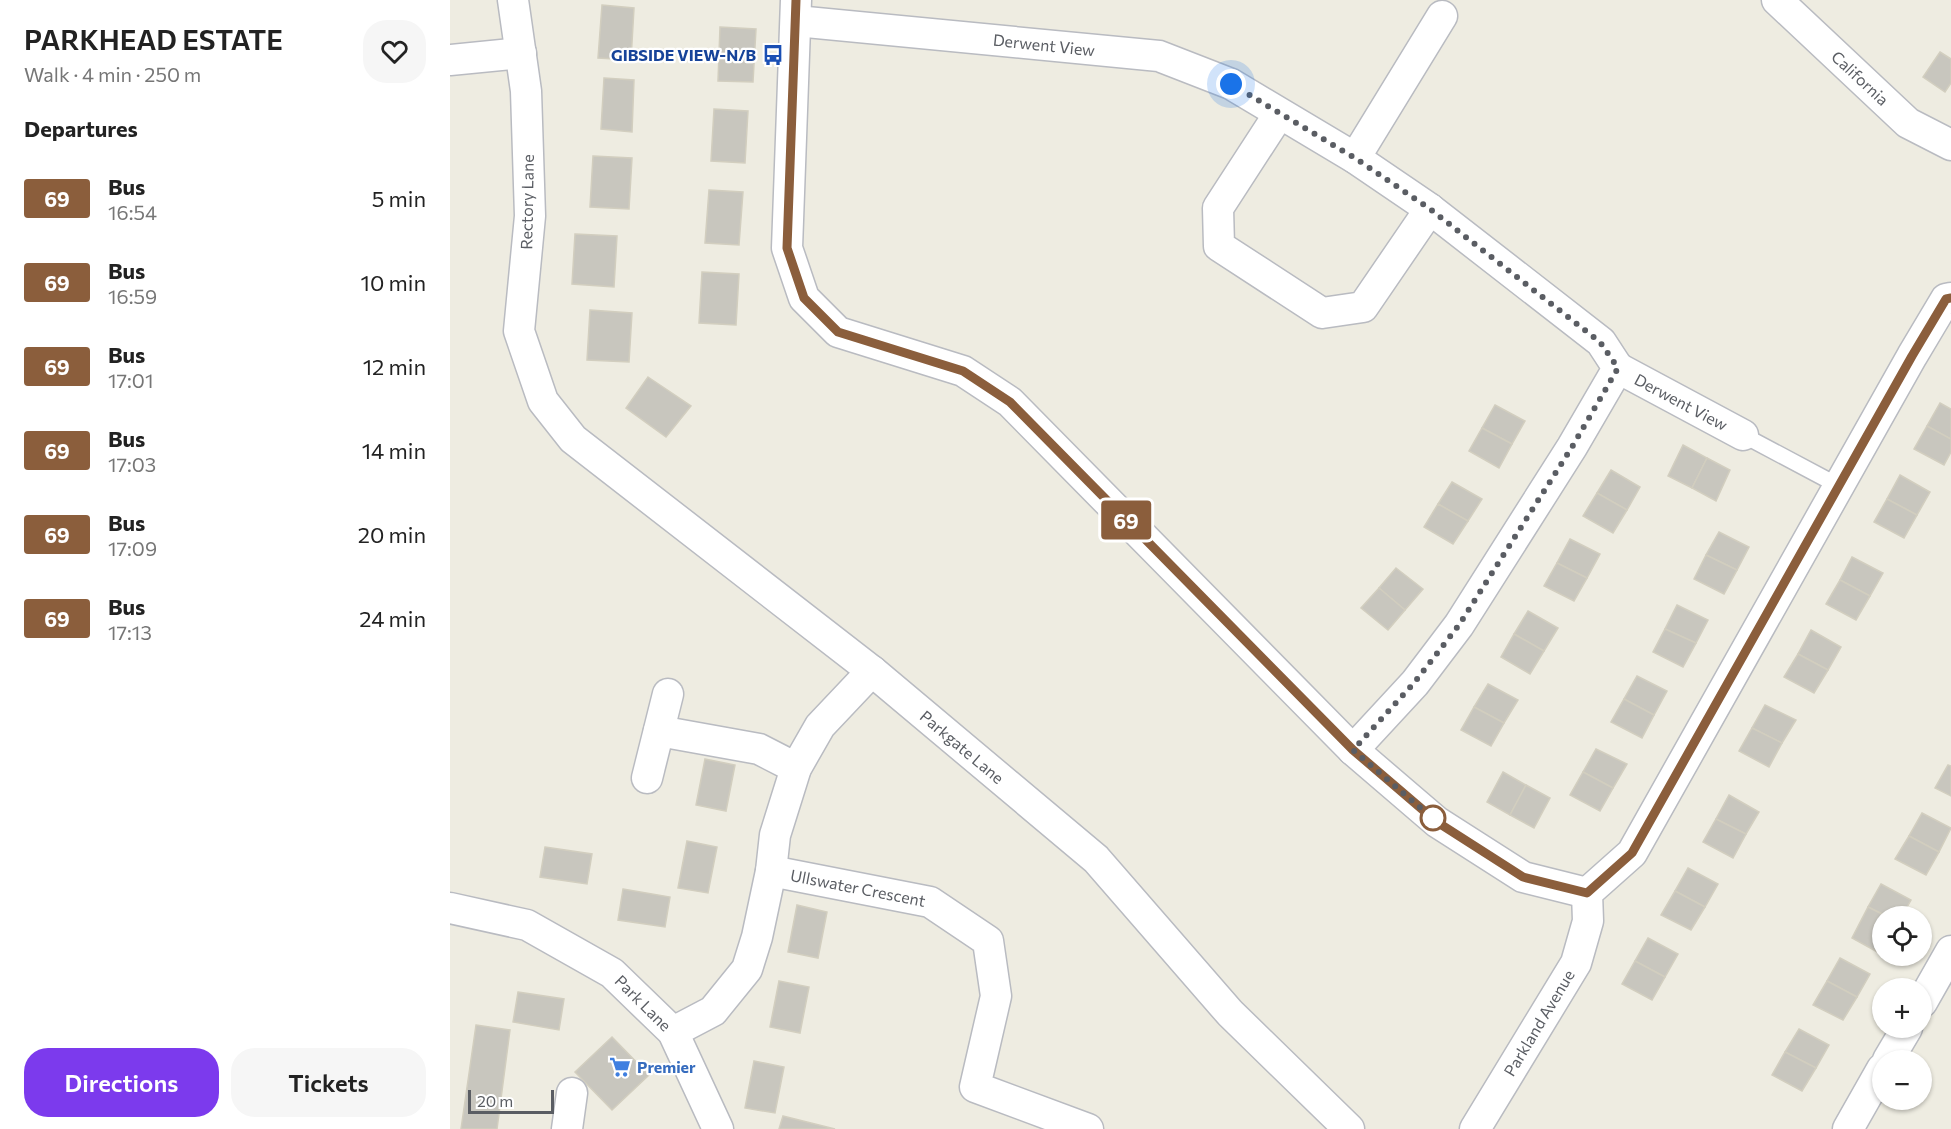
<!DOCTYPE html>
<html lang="en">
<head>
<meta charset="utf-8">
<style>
	:root { --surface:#fff; --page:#f6f6f6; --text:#222; --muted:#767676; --accent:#7c3aed }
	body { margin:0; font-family:Commissioner,sans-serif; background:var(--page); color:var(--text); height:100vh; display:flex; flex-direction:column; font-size:22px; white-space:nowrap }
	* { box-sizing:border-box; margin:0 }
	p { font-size:20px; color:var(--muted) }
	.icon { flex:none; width:33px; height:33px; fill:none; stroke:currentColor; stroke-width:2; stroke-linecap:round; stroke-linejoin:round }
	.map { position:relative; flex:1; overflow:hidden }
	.details { display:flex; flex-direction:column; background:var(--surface); width:450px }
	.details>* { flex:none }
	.badge { padding:0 12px; border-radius:4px; font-size:21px; line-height:39px }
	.buttons { position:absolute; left:1422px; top:906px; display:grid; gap:12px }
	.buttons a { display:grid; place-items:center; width:60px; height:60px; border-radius:50%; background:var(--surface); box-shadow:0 2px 4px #0004; font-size:30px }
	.scale { position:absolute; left:18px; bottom:15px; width:86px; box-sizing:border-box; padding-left:6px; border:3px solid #5a5d63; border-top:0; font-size:16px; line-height:21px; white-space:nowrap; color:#5a5d63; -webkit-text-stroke:4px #fff; paint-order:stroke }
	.you { position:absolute; width:30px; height:30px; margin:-15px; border:4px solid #fff; border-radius:50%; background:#1a73e8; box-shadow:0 0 0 9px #1a73e833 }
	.map>.badge { position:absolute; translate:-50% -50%; box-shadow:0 0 0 3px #fff }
	h2 { padding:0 24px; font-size:22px; line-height:54px }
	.round { display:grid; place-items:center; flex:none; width:63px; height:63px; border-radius:24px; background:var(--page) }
	.headline { display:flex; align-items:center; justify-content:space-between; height:102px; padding:0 24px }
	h1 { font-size:28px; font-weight:600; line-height:45px }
	.primary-button { display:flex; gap:12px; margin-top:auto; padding:12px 24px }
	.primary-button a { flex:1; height:69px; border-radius:24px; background:var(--accent); color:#fff; font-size:24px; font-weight:600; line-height:69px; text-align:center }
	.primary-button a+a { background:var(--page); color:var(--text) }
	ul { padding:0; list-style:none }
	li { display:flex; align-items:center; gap:18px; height:84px; padding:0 24px }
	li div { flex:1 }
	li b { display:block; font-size:22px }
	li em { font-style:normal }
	li .badge { min-width:66px; font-weight:700; text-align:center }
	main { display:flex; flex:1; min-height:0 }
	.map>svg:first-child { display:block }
</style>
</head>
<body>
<main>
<section class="details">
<div class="headline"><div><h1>PARKHEAD ESTATE</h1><p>Walk · 4 min · 250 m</p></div><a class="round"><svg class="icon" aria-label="heart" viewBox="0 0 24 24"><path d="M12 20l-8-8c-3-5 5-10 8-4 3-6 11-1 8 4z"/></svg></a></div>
<h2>Departures</h2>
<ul>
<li><span class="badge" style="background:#8b5e3c;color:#fff">69</span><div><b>Bus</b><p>16:54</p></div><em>5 min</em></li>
<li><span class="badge" style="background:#8b5e3c;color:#fff">69</span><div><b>Bus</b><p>16:59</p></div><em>10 min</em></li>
<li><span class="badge" style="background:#8b5e3c;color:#fff">69</span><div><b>Bus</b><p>17:01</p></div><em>12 min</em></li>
<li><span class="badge" style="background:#8b5e3c;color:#fff">69</span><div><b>Bus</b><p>17:03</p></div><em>14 min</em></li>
<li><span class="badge" style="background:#8b5e3c;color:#fff">69</span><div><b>Bus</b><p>17:09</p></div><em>20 min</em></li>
<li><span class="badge" style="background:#8b5e3c;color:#fff">69</span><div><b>Bus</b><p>17:13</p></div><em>24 min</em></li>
</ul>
<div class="primary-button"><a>Directions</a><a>Tickets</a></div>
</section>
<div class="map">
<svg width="1501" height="1129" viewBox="0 0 1501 1129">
	<rect width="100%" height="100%" fill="#eeece1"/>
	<!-- building -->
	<g fill="#c8c6be" stroke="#d2cebf" stroke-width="1.5">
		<polygon points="152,5 184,8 181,60 148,58"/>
		<polygon points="270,27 306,29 303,82 268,81"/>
		<polygon points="1490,52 1501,59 1501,83 1495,92 1473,77"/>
		<polygon points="154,78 184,80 182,132 151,129"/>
		<polygon points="264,109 298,111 295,163 261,161"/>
		<polygon points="143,156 182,158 179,209 140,207"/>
		<polygon points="259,190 293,192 289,245 255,243"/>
		<polygon points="125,234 167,236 164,287 122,284"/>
		<polygon points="252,272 289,274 286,325 249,323"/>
		<polygon points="140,310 182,313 179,362 137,360"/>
		<polygon points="198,377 241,406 216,437 176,408"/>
		<polygon points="1490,403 1501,409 1501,439 1477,426"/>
		<polygon points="1045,405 1075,421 1062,444 1032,428"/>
		<polygon points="1477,426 1501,439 1501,452 1494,465 1464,449"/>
		<polygon points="1032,428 1062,444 1049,468 1019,451"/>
		<polygon points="1233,445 1257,458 1242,488 1218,476"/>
		<polygon points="1257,458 1280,470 1266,501 1242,488"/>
		<polygon points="1161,470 1190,487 1177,510 1147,493"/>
		<polygon points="1450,475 1480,492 1467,515 1437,499"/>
		<polygon points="1002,482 1032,499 1018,521 988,504"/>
		<polygon points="1147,493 1177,510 1163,533 1133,516"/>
		<polygon points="1437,499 1467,515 1454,538 1424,522"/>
		<polygon points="988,504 1018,521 1003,544 974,527"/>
		<polygon points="1269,532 1299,547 1287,570 1256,555"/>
		<polygon points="1120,539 1150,554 1137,578 1107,563"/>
		<polygon points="1256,555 1287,570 1274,594 1244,579"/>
		<polygon points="1402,557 1433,573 1420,596 1390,580"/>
		<polygon points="1107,563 1137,578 1124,601 1094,586"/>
		<polygon points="946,568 973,589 955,610 929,588"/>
		<polygon points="1390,580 1420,596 1406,620 1376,604"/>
		<polygon points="929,588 955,610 938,630 911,608"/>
		<polygon points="1227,605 1258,620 1246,643 1215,629"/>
		<polygon points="1078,611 1108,628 1094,651 1064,634"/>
		<polygon points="1215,629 1246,643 1233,667 1203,652"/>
		<polygon points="1361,630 1391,647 1378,670 1348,654"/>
		<polygon points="1064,634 1094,651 1080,674 1051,657"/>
		<polygon points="1348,654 1378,670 1364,693 1334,677"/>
		<polygon points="1187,676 1217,691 1204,715 1174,699"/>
		<polygon points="1038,684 1068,700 1054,723 1024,707"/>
		<polygon points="1174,699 1204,715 1192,738 1161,722"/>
		<polygon points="1315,705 1346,720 1332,743 1302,728"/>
		<polygon points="1024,707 1054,723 1041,746 1011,730"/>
		<polygon points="1302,728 1332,743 1319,767 1289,751"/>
		<polygon points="1146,749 1177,764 1163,788 1133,772"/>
		<polygon points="255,759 285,765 276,811 246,805"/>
		<polygon points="1498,765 1501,766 1501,796 1485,788"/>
		<polygon points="1053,772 1076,785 1060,815 1037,802"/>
		<polygon points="1133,772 1163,788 1150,811 1120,795"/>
		<polygon points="1076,785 1100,798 1084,828 1060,815"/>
		<polygon points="1279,795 1309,812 1296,834 1266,819"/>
		<polygon points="1472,813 1501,828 1489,852 1459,836"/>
		<polygon points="1266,819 1296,834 1283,858 1253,842"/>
		<polygon points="1459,836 1489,852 1476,875 1445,859"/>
		<polygon points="237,841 267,847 258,893 228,888"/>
		<polygon points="95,847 142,854 137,884 90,877"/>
		<polygon points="1238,868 1268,884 1255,907 1225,891"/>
		<polygon points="1431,884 1461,900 1452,916 1436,916 1418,907"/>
		<polygon points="173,889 220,897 215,927 168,920"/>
		<polygon points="1225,891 1255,907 1241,930 1211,915"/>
		<polygon points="347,905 377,912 368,958 338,952"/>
		<polygon points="1418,907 1436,916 1432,916 1431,954 1402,938"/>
		<polygon points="1198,938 1228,954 1215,977 1185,961"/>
		<polygon points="1390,958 1420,974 1407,997 1377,981"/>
		<polygon points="1185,961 1215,977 1202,1000 1172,984"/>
		<polygon points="329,981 359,987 350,1033 320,1027"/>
		<polygon points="1377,981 1407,997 1393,1020 1363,1005"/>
		<polygon points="68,992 114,999 109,1030 63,1022"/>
		<polygon points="26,1025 60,1030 47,1129 11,1129"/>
		<polygon points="1349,1029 1379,1045 1366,1068 1335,1052"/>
		<polygon points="162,1037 199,1075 162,1110 125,1072"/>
		<polygon points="1335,1052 1366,1068 1352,1091 1322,1075"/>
		<polygon points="304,1061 334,1067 325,1113 295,1108"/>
		<polygon points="333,1116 385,1129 329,1129"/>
	</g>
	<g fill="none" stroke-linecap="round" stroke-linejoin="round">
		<defs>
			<polyline id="lane" points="1293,435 1389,486"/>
			<g id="street">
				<polyline points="63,0 76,91 80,216 69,331 93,401 123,439 422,671 646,859 780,1013 899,1129"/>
				<polyline points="346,0 337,248 354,298 388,332 513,371 560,402 903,750 987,822 1073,877 1137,893"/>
				<polyline points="1327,0 1458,123 1501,145"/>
				<polyline points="346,21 709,56 781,84 905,158 980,209 1151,342 1168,368 1122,447 1009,625 965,683 903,750"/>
				<polyline points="0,60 71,53"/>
				<polyline points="829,114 768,208 769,246 872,313 913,307 980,209"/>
				<polyline points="905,158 992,16"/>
				<polyline points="1168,368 1293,435"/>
				<polyline points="209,731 309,749 346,768"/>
				<polyline points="197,778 218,694"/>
				<polyline points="321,871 480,902 538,941 546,996 525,1087 638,1129"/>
				<polyline points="0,908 77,925 162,973 223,1032 268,1129"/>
				<polyline points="1472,1002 1501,951"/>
				<polyline points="223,1032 263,1011 297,969 307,937 321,871 325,835 346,768 370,726 422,671"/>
				<polyline points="1438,1060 1457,1028"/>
				<polyline points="117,1129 122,1093"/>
				<polyline points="1025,1129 1126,963 1138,921 1137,893 1182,853 1462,356 1496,299 1501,298"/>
				<polyline points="1398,1129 1432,1069"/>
			</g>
		</defs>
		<!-- lane casing -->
		<use href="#lane" stroke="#b9bbc1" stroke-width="18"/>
		<!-- street casing -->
		<use href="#street" stroke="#b9bbc1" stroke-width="33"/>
		<!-- lane -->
		<use href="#lane" stroke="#fff" stroke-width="15"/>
		<!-- street -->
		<use href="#street" stroke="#fff" stroke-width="30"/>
	</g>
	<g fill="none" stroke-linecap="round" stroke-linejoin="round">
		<defs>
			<polyline id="line" points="346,0 337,248 354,298 388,332 513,371 560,402 903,750 987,822 1073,877 1137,893 1182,853 1462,356 1496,299 1501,298"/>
		</defs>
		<!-- line casing -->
		<use href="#line" stroke="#fff" stroke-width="14"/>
		<!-- line -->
		<use href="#line" stroke="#8b5e3c" stroke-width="9"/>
		<!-- walk -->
		<polyline stroke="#5a5d63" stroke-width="6" stroke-dasharray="0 10.8" points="781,84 905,158 980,209 1150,342 1168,368 1122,447 1009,625 964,683 903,750 987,822 983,818"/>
	</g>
	<!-- icons -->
	<defs>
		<symbol id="bus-bare" viewBox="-9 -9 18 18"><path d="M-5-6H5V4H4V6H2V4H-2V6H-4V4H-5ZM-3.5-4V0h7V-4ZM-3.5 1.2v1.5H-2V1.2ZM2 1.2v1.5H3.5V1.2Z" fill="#1a4fb4" stroke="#fff" stroke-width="2.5" paint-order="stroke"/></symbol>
		<symbol id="supermarket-bare" viewBox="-9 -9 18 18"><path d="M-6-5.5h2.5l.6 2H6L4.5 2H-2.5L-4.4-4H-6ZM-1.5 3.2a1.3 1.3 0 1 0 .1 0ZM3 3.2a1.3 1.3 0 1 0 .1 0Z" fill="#3f7fe0" stroke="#fff" stroke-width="2.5" paint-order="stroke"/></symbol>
	</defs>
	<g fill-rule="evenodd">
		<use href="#bus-bare" x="308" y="40" width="30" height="30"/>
		<use href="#supermarket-bare" x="155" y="1052" width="30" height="30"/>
	</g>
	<!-- markers -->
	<circle fill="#fff" stroke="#8b5e3c" stroke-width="3" cx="983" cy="818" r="12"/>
	<g text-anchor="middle" stroke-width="4.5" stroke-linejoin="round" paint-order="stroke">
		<!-- street labels -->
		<g font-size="16" fill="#5a5d63" stroke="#fff">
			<text transform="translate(594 45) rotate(6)" y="6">Derwent View</text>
			<text transform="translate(1410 78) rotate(43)" y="6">California</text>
			<text transform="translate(77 202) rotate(-89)" y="6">Rectory Lane</text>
			<text transform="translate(1231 402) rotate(28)" y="6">Derwent View</text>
			<text transform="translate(512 747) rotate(40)" y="6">Parkgate Lane</text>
			<text transform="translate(408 888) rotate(11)" y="6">Ullswater Crescent</text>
			<text transform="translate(193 1003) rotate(45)" y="6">Park Lane</text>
			<text transform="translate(1089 1023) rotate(-59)" y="6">Parkland Avenue</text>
		</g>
		<!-- transit labels -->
		<g font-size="16" font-weight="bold" fill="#164399" stroke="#fff" text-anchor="end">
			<text x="306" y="61">GIBSIDE VIEW-N/B</text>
		</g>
		<!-- shop labels -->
		<g font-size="16" font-weight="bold" fill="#366cbe" stroke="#fff" text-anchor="start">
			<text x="187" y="1073">Premier</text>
		</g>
	</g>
</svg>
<div class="buttons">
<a><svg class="icon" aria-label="locate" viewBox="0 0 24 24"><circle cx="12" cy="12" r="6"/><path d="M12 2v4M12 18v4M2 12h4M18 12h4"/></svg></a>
<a>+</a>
<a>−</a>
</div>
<div class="scale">20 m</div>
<div class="you" style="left:781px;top:84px"></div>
<b class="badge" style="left:676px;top:520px;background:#8b5e3c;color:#fff">69</b>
</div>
</main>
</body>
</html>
